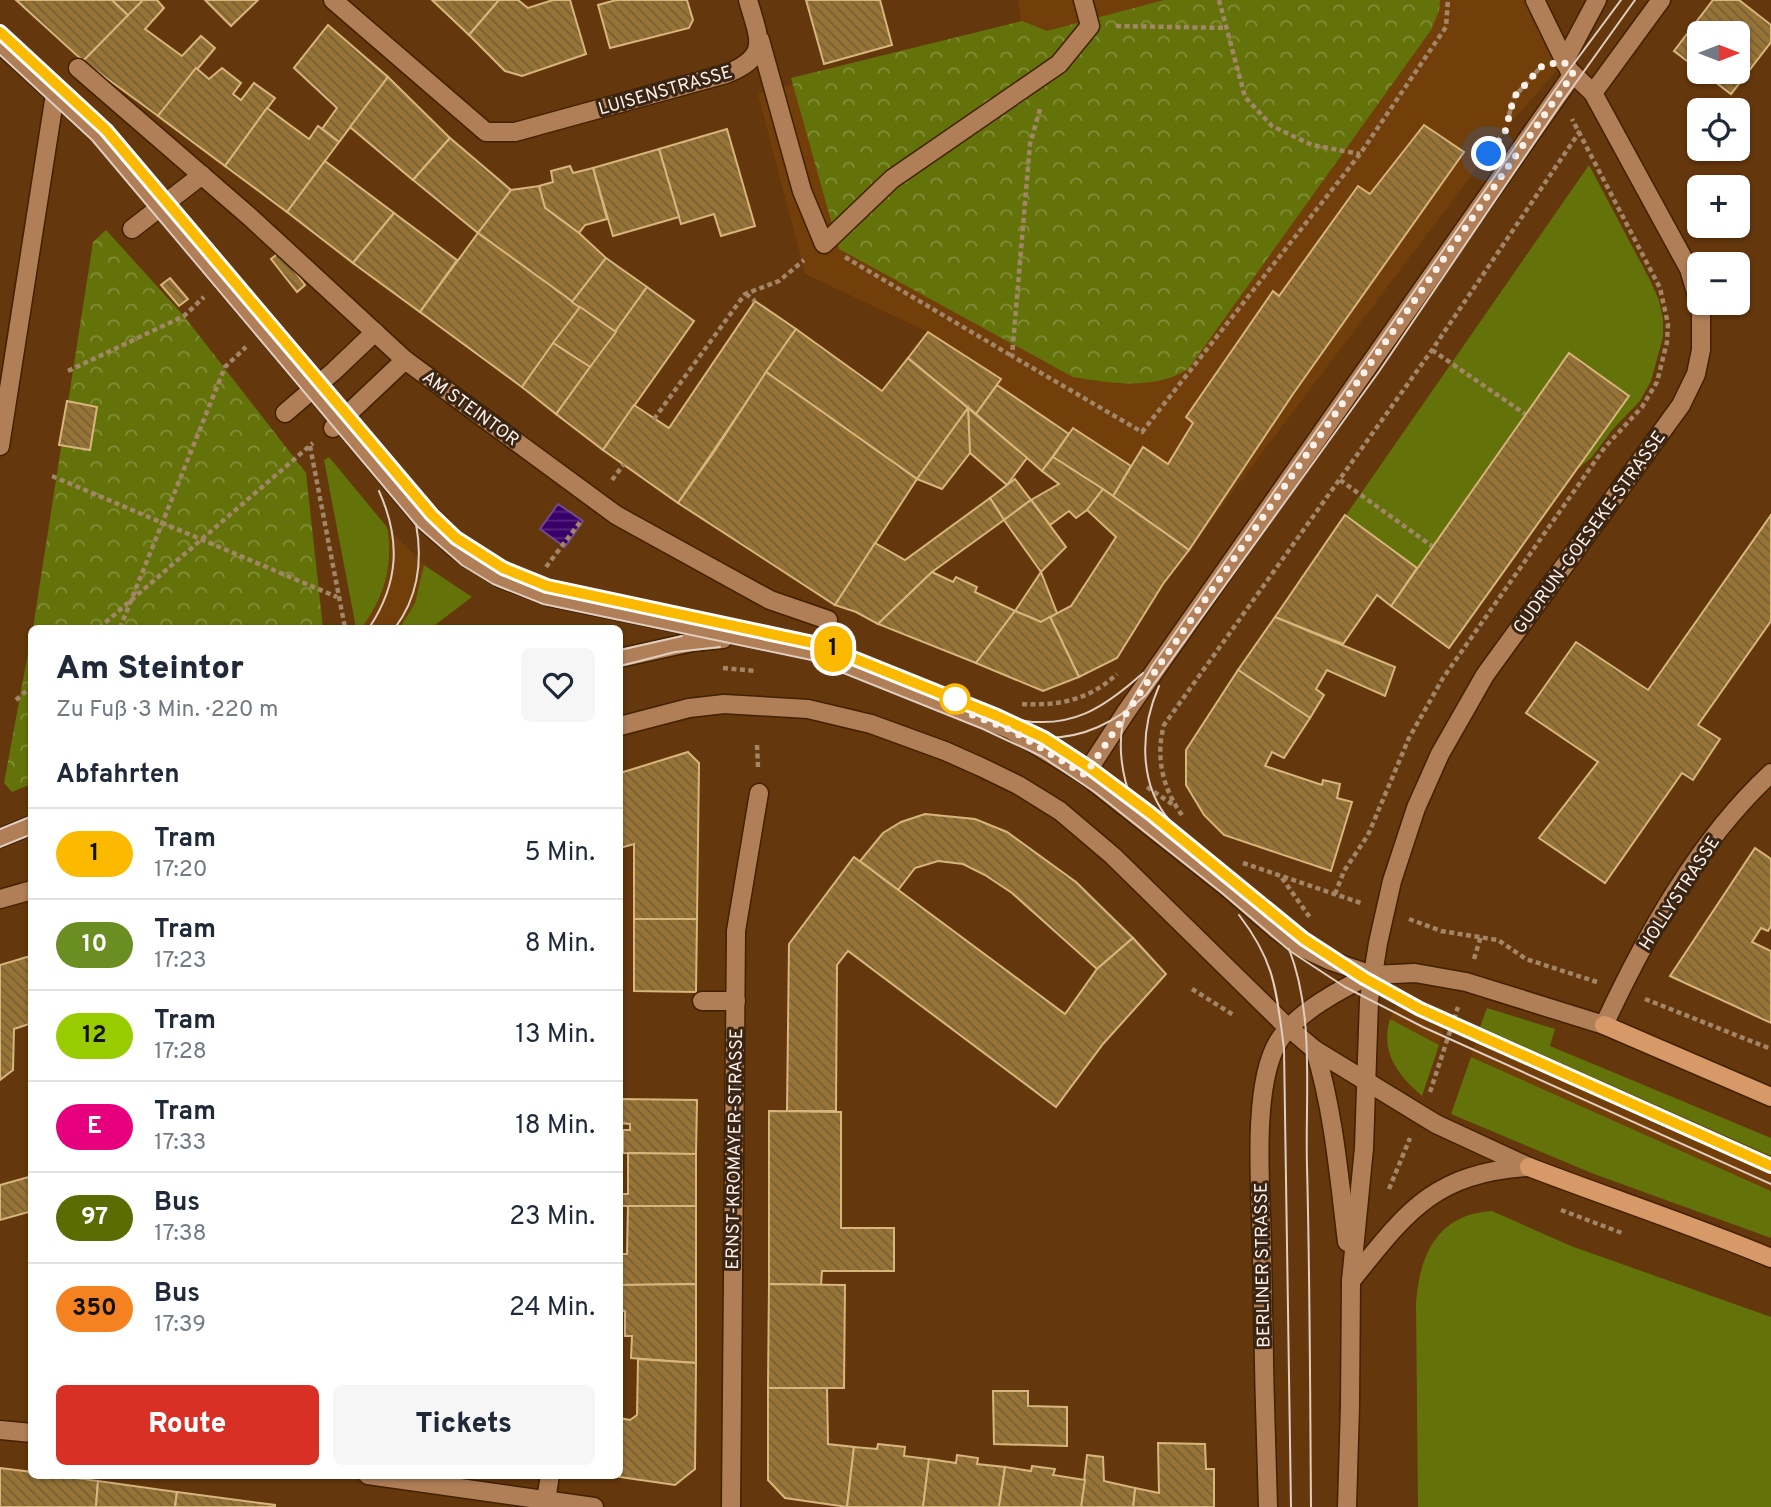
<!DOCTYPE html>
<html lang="de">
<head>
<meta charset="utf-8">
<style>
	:root { --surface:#fff; --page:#f6f6f7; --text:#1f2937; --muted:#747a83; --line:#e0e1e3; --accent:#d93025 }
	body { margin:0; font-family:Overpass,sans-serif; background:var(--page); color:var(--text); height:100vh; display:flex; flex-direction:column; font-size:26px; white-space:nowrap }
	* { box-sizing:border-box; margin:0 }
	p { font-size:23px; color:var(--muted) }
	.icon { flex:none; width:38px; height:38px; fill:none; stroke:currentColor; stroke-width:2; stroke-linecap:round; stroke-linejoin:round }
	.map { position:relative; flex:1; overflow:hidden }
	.details { position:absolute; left:28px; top:625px; width:595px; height:854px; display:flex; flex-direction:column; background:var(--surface); border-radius:10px; box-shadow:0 2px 5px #0004 }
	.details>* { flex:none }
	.badge { padding:0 14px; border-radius:23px; font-size:24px; line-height:46px }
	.needle { width:46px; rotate:90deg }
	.fabs { position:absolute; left:1687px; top:21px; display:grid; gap:14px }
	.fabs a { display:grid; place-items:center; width:63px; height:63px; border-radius:10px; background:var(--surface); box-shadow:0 2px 5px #0004; font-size:35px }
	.you { position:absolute; width:35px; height:35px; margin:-18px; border:5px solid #fff; border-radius:50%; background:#1a73e8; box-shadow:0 0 0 10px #1a73e833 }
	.map>.badge { position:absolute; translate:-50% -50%; box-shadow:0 0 0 4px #fff }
	h2 { padding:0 28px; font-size:26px; line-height:63px }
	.round { display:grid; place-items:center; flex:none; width:74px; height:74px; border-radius:10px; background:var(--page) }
	.overview { display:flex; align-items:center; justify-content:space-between; height:119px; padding:0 28px }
	h1 { font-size:33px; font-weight:800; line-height:52px }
	.primary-button { display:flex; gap:14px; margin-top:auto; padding:14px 28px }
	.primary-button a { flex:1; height:80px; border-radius:10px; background:var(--accent); color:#fff; font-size:28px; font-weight:800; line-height:80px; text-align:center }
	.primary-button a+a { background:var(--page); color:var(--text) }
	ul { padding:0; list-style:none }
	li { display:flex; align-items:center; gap:21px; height:91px; padding:0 28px; border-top:2px solid var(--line) }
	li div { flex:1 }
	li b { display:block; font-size:26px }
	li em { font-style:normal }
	li .badge { min-width:77px; font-weight:700; text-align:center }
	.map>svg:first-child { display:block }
</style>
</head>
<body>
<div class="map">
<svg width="1771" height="1507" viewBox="0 0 1771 1507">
	<defs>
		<pattern id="park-crowns" width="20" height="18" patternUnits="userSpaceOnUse" patternTransform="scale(1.75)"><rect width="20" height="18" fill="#63730a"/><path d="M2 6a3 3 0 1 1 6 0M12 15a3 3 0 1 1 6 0" fill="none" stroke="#828e3a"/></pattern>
		<pattern id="water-rules" width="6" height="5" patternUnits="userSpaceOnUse" patternTransform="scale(1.75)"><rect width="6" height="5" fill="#370068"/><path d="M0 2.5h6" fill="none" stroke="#55267e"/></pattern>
		<pattern id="building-back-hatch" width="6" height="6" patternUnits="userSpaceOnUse" patternTransform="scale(1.75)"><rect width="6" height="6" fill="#977334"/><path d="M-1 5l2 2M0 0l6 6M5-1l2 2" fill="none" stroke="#75603c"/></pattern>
	</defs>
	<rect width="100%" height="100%" fill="#64370c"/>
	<!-- built -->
	<g fill="#723f0b">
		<polygon points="1018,0 1535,0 1564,62 1513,120 1189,550 1053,457 1042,471 908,358 928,332 805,274 758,94 1021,21"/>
		<polygon points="387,527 424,565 420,584 415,603 400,628 361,628 374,610 382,593 390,555"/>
		<polygon points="1413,998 1449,1011 1439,1045 1390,1019 1397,1006"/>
		<polygon points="1480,1027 1771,1156 1771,1191 1471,1057"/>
	</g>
	<!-- grass -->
	<g fill="#63730a">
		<polygon points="1589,165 1650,280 1659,300 1663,319 1663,337 1651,381 1640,401 1612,430 1592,457 1574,472 1568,353 1417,568 1346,515"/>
		<path d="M329 457 387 527C394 563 384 600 361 628H356L324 460Z"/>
		<polygon points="424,565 472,597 431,628 400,628 415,603"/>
		<polygon points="1487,1008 1555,1029 1550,1046 1771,1138 1771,1156 1480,1027"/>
		<path d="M1390 1019 1439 1045 1422 1096C1398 1075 1380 1053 1390 1019Z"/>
		<polygon points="1471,1057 1771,1191 1771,1238 1594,1174 1451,1114"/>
		<path d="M1492 1211 1571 1246 1771 1317V1507H1418L1416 1304C1419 1256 1437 1214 1492 1211Z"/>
	</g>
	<!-- park -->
	<g fill="url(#park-crowns)">
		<path d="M1164 0H1440L1439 11 1431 30 1189 368C1158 391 1108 383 1073 377L839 249 791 78 1022 21 1047 31Z"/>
		<polygon points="106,230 184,316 306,473 323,628 33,628 93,242"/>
		<polygon points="31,637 31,784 12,792 4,783"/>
	</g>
	<!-- water -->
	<polygon fill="url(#water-rules)" stroke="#72488f" stroke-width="2" points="558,504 583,521 565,547 540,529"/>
	<!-- building -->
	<g fill="url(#building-back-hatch)" stroke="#d8b57d" stroke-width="2">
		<polygon points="16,0 112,0 129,16 83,61"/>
		<polygon points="112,0 143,0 129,16"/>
		<polygon points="143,0 157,0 164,8 145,29 182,56 201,36 215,48 158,116 83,61"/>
		<polygon points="205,0 258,0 231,26"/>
		<polygon points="432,0 499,0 469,35"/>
		<polygon points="499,0 518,0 528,8 553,0 570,0 586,54 522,76 505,71 469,35"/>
		<polygon points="616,0 687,0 693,20 689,28 610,48 598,5"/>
		<polygon points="806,0 880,0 892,45 824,64"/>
		<polygon points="1713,0 1739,0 1771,25 1771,42 1731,94 1702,72 1738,72 1738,33 1699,33 1699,70 1674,51"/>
		<polygon points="328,25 388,77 339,142 322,129 337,108 294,68"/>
		<polygon points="196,68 209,79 222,68 241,83 233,94 241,100 254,83 275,98 225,166 158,116"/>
		<polygon points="388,77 450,138 413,180 350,127"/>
		<polygon points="267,108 309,139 318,126 339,142 287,212 225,166"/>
		<polygon points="1424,125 1464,152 1293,394 1189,550 1113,496 1143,447 1168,464 1193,423 1186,417 1273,291 1279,296 1358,186 1370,194"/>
		<polygon points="727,129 755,226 721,236 714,214 681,224 659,149"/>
		<polygon points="450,138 511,190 478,233 413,180"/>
		<polygon points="659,149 679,217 613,236 593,168"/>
		<polygon points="325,161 394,213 353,263 287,212"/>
		<polygon points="570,166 573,173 593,168 607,219 585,225 579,233 545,208 539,186 553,182 551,171"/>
		<polygon points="539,186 545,208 579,233 606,258 572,302 478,233 511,190"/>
		<polygon points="394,213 457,260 420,312 353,263"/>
		<polygon points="478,233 580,307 522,387 420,312"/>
		<polygon points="280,252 305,285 297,292 271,259"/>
		<polygon points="606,258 647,287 616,332 572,302"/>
		<polygon points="170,278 188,299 179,306 161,285"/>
		<polygon points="647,287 694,321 603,450 556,414"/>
		<polygon points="755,301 796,329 678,503 603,450 634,405 669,428"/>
		<polygon points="580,307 616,332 590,367 553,343"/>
		<polygon points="796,329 882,391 908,358 968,408 917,479 766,372"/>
		<polygon points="928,332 1001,379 976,414 908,358"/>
		<polygon points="553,343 590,367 556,414 522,387"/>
		<polygon points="1569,353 1629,396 1449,648 1391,606"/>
		<polygon points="766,372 917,479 835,605 678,503 714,452"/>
		<polygon points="997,385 1069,434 1042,471 976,414"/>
		<polygon points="67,401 97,407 90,450 59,445"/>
		<polygon points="968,408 1027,458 1007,485 970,453"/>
		<polygon points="968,408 970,453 942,489 917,479"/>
		<polygon points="1073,428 1131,466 1113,496 1053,457"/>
		<polygon points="1053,457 1103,489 1087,510 1076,518 1069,511 1050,525 1031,500 1059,484 1042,471"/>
		<polygon points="1015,479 1031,500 1004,520 990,498"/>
		<polygon points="1103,489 1189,550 1163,584 1117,658 1079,677 1050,617 1071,606 1116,537 1087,510"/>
		<polygon points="990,498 1004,520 932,572 878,624 856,612 835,605 875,543 905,560"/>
		<polygon points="1031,500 1066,547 1041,572 1004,520"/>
		<polygon points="1345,515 1417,568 1391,606 1377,595 1343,644 1275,617"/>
		<polygon points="1771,515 1771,621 1698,725 1720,739 1693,780 1682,773 1605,883 1539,838 1598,762 1526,713 1576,642 1648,690"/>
		<polygon points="932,572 953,582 956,577 977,587 975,592 1015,611 976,663 878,624"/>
		<polygon points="1041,572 1057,613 1041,622 1015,611"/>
		<polygon points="1015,611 1041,622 1050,617 1079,677 1043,691 976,663"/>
		<polygon points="1275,617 1395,667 1385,696 1327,670 1316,689 1324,695 1310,718 1238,670"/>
		<polygon points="1238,670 1310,718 1284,758 1272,752 1265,766 1322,785 1323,780 1340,784 1337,798 1352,802 1331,871 1224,835 1204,815 1186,785 1186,750"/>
		<polygon points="688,752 699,763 697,919 634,919 634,844 620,848 620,773"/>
		<polygon points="925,814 975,819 1007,832 1076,882 1133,938 1097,969 1012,893 985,875 963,864 938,861 915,868 898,890 860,861 883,833 901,822"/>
		<polygon points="1755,848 1771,859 1771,926 1768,931 1761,928 1752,942 1771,951 1771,1023 1670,976"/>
		<polygon points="854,857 1065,1014 1097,969 1133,938 1166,974 1103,1044 1056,1107 848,951 837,965 836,1111 787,1111 789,944"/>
		<polygon points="634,919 697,919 696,992 634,991"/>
		<polygon points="30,956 32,1023 14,1029 13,1070 0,1080 0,965"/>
		<polygon points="620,1099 697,1100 696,1154 623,1153 623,1130 630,1130 630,1124 620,1123"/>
		<polygon points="769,1111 841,1112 841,1228 894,1228 894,1271 822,1271 821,1285 769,1284"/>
		<polygon points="628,1153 696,1154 696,1206 620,1206 620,1194 628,1194"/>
		<polygon points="32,1176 32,1211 0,1220 0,1185"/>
		<polygon points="628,1206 696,1206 696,1284 620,1285 620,1254 627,1254"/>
		<polygon points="696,1284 696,1363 631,1358 632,1336 625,1336 625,1311 620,1311 620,1285"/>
		<polygon points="769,1284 845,1285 844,1388 768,1388"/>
		<polygon points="638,1359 696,1363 695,1469 675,1485 606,1475 620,1475 620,1418 630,1420 637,1415"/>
		<polygon points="768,1388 827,1388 828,1444 854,1447 847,1507 785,1498 768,1480"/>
		<polygon points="993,1391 1028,1391 1028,1406 1067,1407 1067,1446 994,1444"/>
		<polygon points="1158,1443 1205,1444 1206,1469 1214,1469 1214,1507 1133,1507 1135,1488 1159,1493"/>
		<polygon points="878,1444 905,1447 904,1456 929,1459 923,1507 847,1507 854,1447 877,1449"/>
		<polygon points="957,1455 978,1458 977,1464 1005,1467 999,1507 923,1507 929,1459 956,1463"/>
		<polygon points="1087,1455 1103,1457 1104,1481 1135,1488 1133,1507 1081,1507"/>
		<polygon points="1032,1466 1055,1469 1053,1475 1085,1480 1081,1507 999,1507 1005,1467 1031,1471"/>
		<polygon points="0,1468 32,1472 32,1475 55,1475 98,1481 96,1507 0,1507"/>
		<polygon points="98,1481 177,1492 175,1507 96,1507"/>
		<polygon points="177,1492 275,1505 275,1507 175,1507"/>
	</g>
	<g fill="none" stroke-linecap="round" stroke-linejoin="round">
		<defs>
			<g id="minor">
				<path d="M333 0 486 132H515L726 74C771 56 759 39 748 0"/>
				<polyline points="760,40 802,191 824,244 892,179 1059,64 1090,26 1083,0"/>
				<path d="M0 44 101 136 424 521 460 552 500 578 550 597 814 651 1011 730 1085 775 1228 888 1278 931 1303 948 1331 961 1372 975 1415 973 1466 982 1604 1025C1646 935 1698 841 1771 773"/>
				<polyline points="1564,62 1597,0"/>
				<polyline points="78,68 250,217 405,360 616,515 770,600 828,620"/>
				<polyline points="1593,93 1661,0"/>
				<polyline points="132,229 202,175"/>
				<polyline points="285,413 334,371 375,332"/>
				<polyline points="333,428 405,360"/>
				<polyline points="0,446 55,94"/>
				<polyline points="620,658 692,642 723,639"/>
				<polyline points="620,726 689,708 724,704 808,709 871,724 945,751 981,767 1018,785 1060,811 1113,856 1282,1022 1315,1050 1436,1124 1529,1167"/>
				<polyline points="1085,775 1126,712 1573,74"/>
				<polyline points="0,838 32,825"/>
				<polyline points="0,899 32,890"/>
				<polyline points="702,1001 736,1001"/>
				<path d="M1315 1050C1334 1113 1339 1177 1347 1242"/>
				<path d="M1351 1281C1406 1213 1432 1174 1526 1167"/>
				<polyline points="0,1430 32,1433"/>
				<polyline points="368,1475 594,1507"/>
				<polyline points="546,1500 550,1475"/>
				<polyline points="731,1507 736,931 759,793"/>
				<path d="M1268 1507C1265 1420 1263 1334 1262 1247 1261 1193 1251 1087 1278 1042 1294 1014 1343 987 1372 975"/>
				<polyline points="1347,1507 1350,1406 1351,1281 1364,1148 1369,1000 1378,943 1392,881 1416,808 1440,754 1485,675 1681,405 1696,374 1701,350 1701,309 1689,269 1593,93 1569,70 1535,0"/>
			</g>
			<g id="major">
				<polyline points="1604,1025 1771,1097"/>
				<path d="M1529 1167C1610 1198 1692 1225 1771 1258"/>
			</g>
		</defs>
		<!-- minor casing -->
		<use href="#minor" stroke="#422101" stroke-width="21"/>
		<!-- major casing -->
		<use href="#major" stroke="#422101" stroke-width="21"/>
		<!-- path -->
		<g stroke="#a38568" stroke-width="4.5" stroke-dasharray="5 3.5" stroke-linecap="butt">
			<polyline points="1219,0 1245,97 1272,126 1312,145 1360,154"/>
			<polyline points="1116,26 1227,28"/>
			<polyline points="1040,109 1030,144 1012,356 1142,432 1360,154 1446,27 1448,0"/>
			<polyline points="1509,115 1514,97 1540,68"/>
			<polyline points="845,257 1012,356"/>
			<polyline points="746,294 755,301"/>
			<polyline points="1432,350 1525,414"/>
			<polyline points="68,371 184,316 204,297"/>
			<polyline points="654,419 745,294 779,281 804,260"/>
			<polyline points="310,446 345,628"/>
			<polyline points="52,476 337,597"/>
			<polyline points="612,480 624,464"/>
			<polyline points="1340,480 1432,546"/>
			<polyline points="546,567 581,521"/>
			<polyline points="99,628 313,443"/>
			<polyline points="120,628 225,367 246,347"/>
			<polyline points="723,668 757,671"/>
			<polyline points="16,700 32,686"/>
			<path d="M1022 704C1059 706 1089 700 1117 674"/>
			<polyline points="757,745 758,768"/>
			<polyline points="1147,787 1175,806"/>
			<path d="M1182 815C1163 789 1155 757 1164 725L1432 350 1580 131"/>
			<polyline points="1243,863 1361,903"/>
			<polyline points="1282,878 1311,919"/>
			<polyline points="1335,894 1344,871 1368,835 1409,738 1443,678 1605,447 1642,407 1657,382 1667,342 1668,324 1660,288 1572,119"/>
			<polyline points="1409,919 1441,931 1498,940 1526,959 1597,982"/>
			<polyline points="1474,959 1481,936"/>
			<polyline points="1192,989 1235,1016"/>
			<polyline points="1645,999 1771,1049"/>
			<polyline points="1430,1092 1458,1007"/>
			<polyline points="1389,1189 1410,1138"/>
			<polyline points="1561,1210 1622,1233"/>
		</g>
		<!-- minor -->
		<use href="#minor" stroke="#b17f57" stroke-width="18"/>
		<!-- major -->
		<use href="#major" stroke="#d79968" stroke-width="18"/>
		<!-- tram -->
		<g stroke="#e0cec0" stroke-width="2">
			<polyline points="0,33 106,130 397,475 432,515 456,538 503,568 546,586 818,644 997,716 1044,738 1131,798 1188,843 1276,918 1364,978 1420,1009 1771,1166"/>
			<polyline points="0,55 92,140 417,526 462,565 493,584 543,604 811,660 983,729 1041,756 1096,793 1222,893 1290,951 1345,987 1423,1027 1771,1184"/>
			<path d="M369 628C399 583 401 540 379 491"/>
			<path d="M395 628C418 597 423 562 416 524"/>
			<polyline points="620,650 682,636"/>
			<polyline points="620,666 675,652 720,647"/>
			<path d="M1159 686C1140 729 1138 784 1170 821"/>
			<path d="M1014 719C1070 731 1104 708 1143 673"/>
			<path d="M1042 738C1084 739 1115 722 1146 695L1380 370 1562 102 1635 0"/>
			<path d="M1131 799C1121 772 1116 737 1127 710 1134 695 1144 681 1152 666L1569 70 1621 0"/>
			<polyline points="0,829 32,816"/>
			<polyline points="0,847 32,834"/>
			<path d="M1239 915C1276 963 1276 991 1284 1048L1291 1507"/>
			<path d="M1289 949C1315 1015 1305 1096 1307 1166 1310 1279 1310 1393 1311 1507"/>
		</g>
	</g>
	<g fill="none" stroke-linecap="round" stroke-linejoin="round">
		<defs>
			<polyline id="line" points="0,32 106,130 432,515 456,538 503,568 547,586 818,644 997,716 1044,738 1090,768 1150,813 1304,939 1364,978 1420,1009 1771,1166"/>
		</defs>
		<!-- line casing -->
		<use href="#line" stroke="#fff" stroke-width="16"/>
		<!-- line -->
		<use href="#line" stroke="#fbba00" stroke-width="10"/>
		<!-- walk -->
		<polyline stroke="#fcf1e9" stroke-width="7" stroke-dasharray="0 12.6" points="955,699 962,711 1011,730 1085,775 1142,690 1573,74 1564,62 1543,65 1514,97 1505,132 1489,154"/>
	</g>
	<!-- markers -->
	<circle fill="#fff" stroke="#fbba00" stroke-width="3.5" cx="955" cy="699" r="14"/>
	<g text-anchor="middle" stroke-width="6" stroke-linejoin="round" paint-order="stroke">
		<!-- street labels -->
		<g font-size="18" fill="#fcf1e9" stroke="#3a2514">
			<text transform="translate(665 90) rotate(-16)" y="6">LUISENSTRASSE</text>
			<text transform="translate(471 408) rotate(36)" y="6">AM STEINTOR</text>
			<text transform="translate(1589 532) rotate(-54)" y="6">GUDRUN-GOESEKE-STRASSE</text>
			<text transform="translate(1679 893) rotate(-57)" y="6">HOLLYSTRASSE</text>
			<text transform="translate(734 1149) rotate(-89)" y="6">ERNST-KROMAYER-STRASSE</text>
			<text transform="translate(1262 1265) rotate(-91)" y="6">BERLINER STRASSE</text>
		</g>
	</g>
</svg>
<div class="fabs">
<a><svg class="needle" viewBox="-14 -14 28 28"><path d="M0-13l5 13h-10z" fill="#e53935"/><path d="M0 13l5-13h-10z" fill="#747a83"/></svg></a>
<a><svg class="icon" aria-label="locate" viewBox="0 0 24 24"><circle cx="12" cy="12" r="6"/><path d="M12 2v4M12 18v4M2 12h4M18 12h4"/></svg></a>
<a>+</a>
<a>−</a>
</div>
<div class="you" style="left:1489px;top:154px"></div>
<b class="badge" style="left:833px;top:649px;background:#fbba00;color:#111">1</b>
<section class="details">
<div class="overview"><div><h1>Am Steintor</h1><p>Zu Fuß · 3 Min. · 220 m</p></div><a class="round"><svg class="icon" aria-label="heart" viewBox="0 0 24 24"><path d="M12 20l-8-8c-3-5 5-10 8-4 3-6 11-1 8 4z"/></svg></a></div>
<h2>Abfahrten</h2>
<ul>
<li><span class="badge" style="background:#fbba00;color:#111">1</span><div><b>Tram</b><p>17:20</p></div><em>5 Min.</em></li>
<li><span class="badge" style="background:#6b8e23;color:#fff">10</span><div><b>Tram</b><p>17:23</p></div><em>8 Min.</em></li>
<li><span class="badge" style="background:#9c0;color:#111">12</span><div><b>Tram</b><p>17:28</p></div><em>13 Min.</em></li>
<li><span class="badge" style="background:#e6007e;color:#fff">E</span><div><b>Tram</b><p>17:33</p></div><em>18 Min.</em></li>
<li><span class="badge" style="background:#5a6c02;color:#fff">97</span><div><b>Bus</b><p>17:38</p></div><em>23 Min.</em></li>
<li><span class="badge" style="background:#f58220;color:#111">350</span><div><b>Bus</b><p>17:39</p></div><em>24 Min.</em></li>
</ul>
<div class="primary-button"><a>Route</a><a>Tickets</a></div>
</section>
</div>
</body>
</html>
